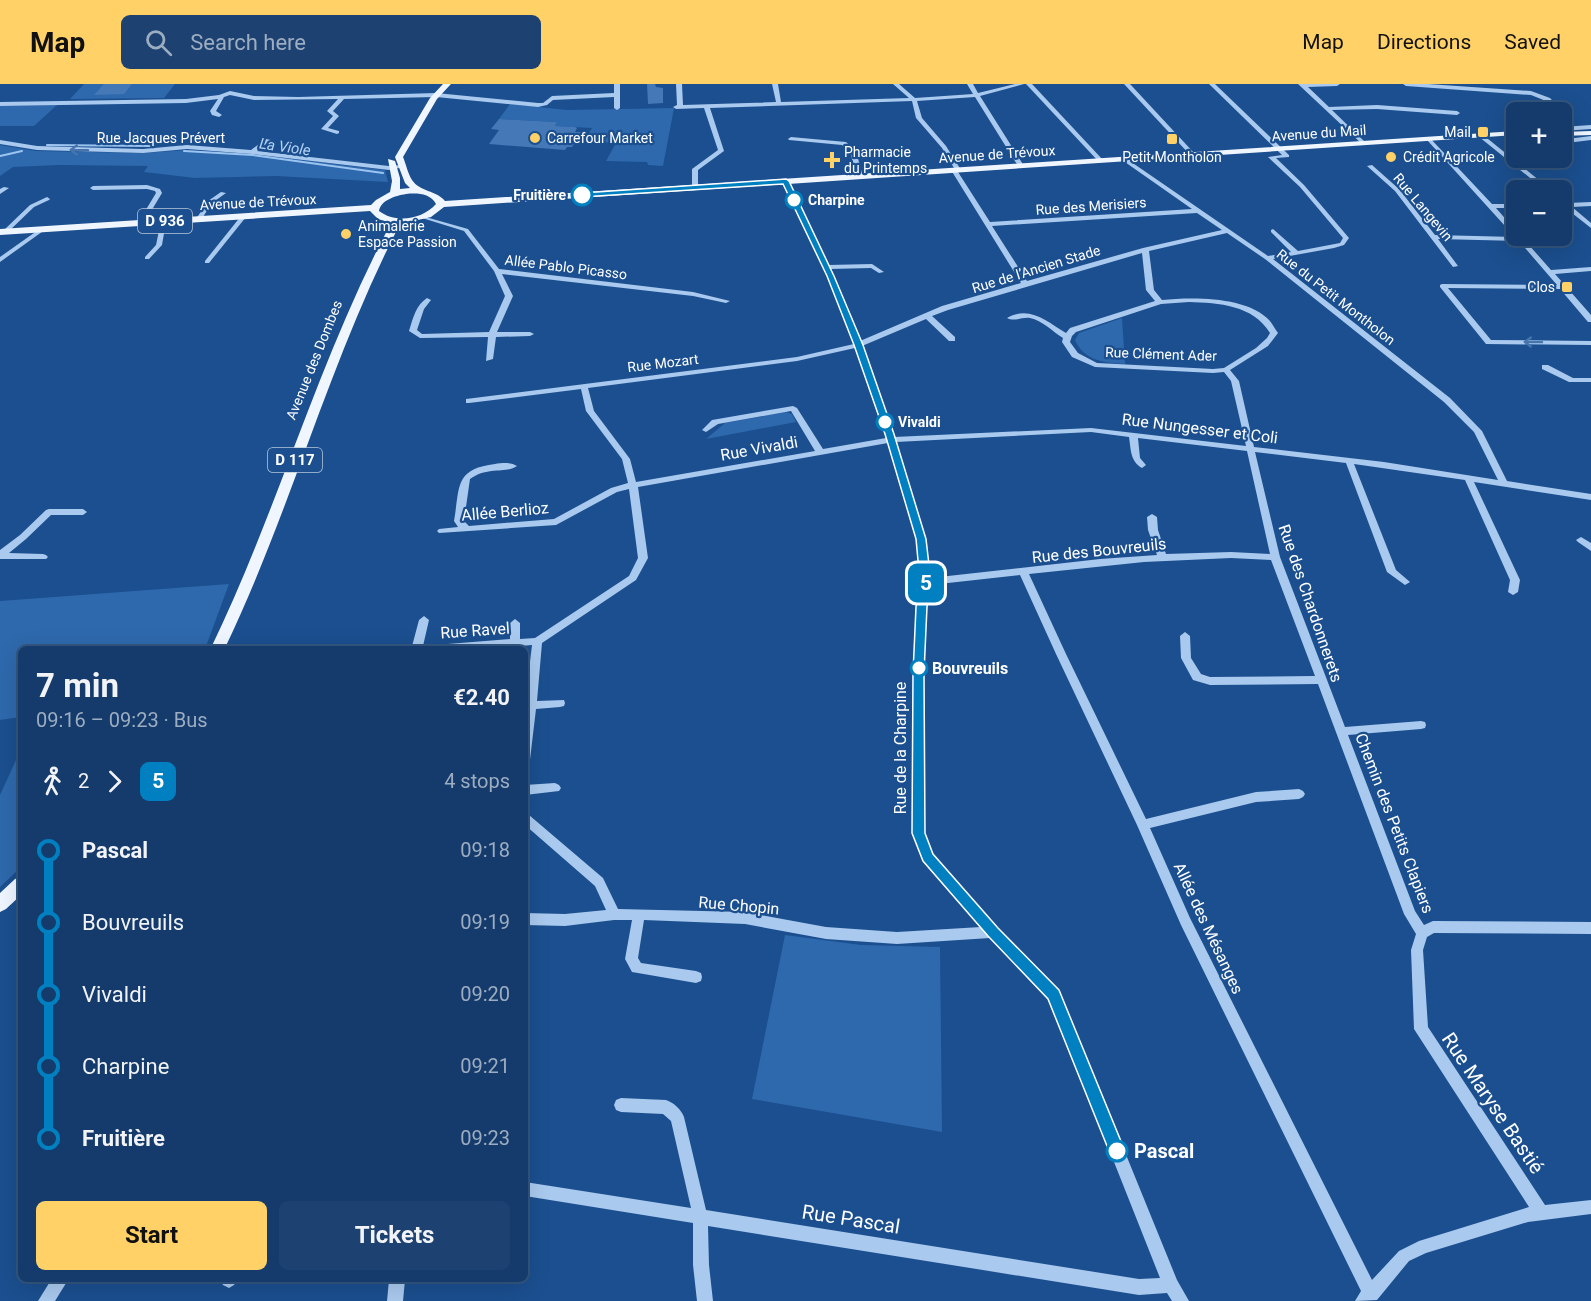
<!DOCTYPE html>
<html lang="en">
<head>
<meta charset="utf-8">
<style>
	:root { --surface:#143b6b; --page:#1d4271; --text:#f1f3f6; --muted:#9dadc1; --line:#33557e; --accent:#ffd166 }
	body { margin:0; font-family:Roboto,sans-serif; background:var(--page); color:var(--text); height:100vh; display:flex; flex-direction:column; font-size:22px; white-space:nowrap }
	* { box-sizing:border-box; margin:0 }
	p { font-size:20px; color:var(--muted) }
	.icon { flex:none; width:33px; height:33px; fill:none; stroke:currentColor; stroke-width:2; stroke-linecap:round; stroke-linejoin:round }
	.map { position:relative; flex:1; overflow:hidden }
	.side { position:absolute; left:18px; top:562px; width:510px; height:636px; display:flex; flex-direction:column; background:var(--surface); border-radius:9px; box-shadow:0 6px 24px #0002,0 0 0 2px var(--line) }
	.side>* { flex:none }
	.badge { padding:0 12px; border-radius:9px; font-size:21px; line-height:39px }
	.controls { position:absolute; left:1506px; top:18px; display:grid; gap:12px }
	.controls a { display:grid; place-items:center; width:66px; height:66px; border-radius:9px; background:var(--surface); box-shadow:0 6px 24px #0002,0 0 0 2px var(--line); font-size:30px }
	.map>.badge { position:absolute; translate:-50% -50%; box-shadow:0 0 0 3px #fff }
	.legs { display:flex; align-items:center; gap:9px; height:66px; padding:0 18px; font-size:20px }
	.legs p { margin-inline-start:auto }
	.headline { display:flex; align-items:center; justify-content:space-between; height:102px; padding:0 18px }
	h1 { font-size:33px; font-weight:700; line-height:45px }
	.button { display:flex; gap:12px; margin-top:auto; padding:12px 18px }
	.button a { flex:1; height:69px; border-radius:9px; background:var(--accent); color:#111; font-size:24px; font-weight:700; line-height:69px; text-align:center }
	.button a+a { background:var(--page); color:var(--text) }
	ul { padding:0 18px; list-style:none }
	li { display:flex; align-items:center; gap:21px; height:72px; font-size:22px }
	li i { display:grid; place-items:center; width:9px; height:100%; margin:0 8px; background:currentColor }
	li i::after { content:''; width:15px; height:15px; margin:-8px; border:4px solid; border-radius:50%; background:var(--surface) }
	li p { margin-inline-start:auto }
	li:first-child i { background:linear-gradient(#0000 50%,currentColor 0) }
	li:last-child i { background:linear-gradient(currentColor 50%,#0000 0) }
	header { display:flex; align-items:center; gap:36px; box-sizing:border-box; height:84px; padding:0 30px; background:var(--accent); color:#111 }
	header strong { font-size:28px }
	nav { display:flex; gap:33px; margin-inline-start:auto; font-size:21px }
	.search { width:420px; height:54px; background:var(--page); display:flex; align-items:center; gap:15px; box-sizing:border-box; padding:0 21px; border-radius:9px; color:var(--muted); font-size:22px }
	.map>svg:first-child { display:block }
</style>
</head>
<body>
<header>
<strong>Map</strong>
<div class="search"><svg class="icon" aria-label="search" viewBox="0 0 24 24"><circle cx="10" cy="10" r="6"/><path d="M15 15l6 6"/></svg>Search here</div>
<nav><a>Map</a><a>Directions</a><a>Saved</a></nav>
</header>
<div class="map">
<svg width="1591" height="1217" viewBox="0 0 1591 1217">
	<rect width="100%" height="100%" fill="#1b4f8f"/>
	<!-- green -->
	<g fill="#2e69ad">
		<polygon points="84,0 175,0 164,14 70,15"/>
		<polygon points="510,20 567,26 674,24 663,82 648,81 647,78 606,77 616,59 584,57 592,44 555,42 557,38 499,35"/>
		<polygon points="57,21 34,42 0,42 0,22"/>
		<polygon points="0,61 36,67 143,69 188,66 249,70 385,86 388,98 276,92 195,94 144,88 148,82 59,81 13,83 0,92"/>
		<path d="M1122 234 1125 280C1105 279 1084 277 1075 256L1079 249Z"/>
		<polygon points="786,328 792,330 796,338 706,355 725,339"/>
		<polygon points="229,500 205,565 21,566 21,633 0,636 0,517"/>
		<polygon points="21,665 21,783 0,803 0,711"/>
		<polygon points="785,851 861,861 940,863 942,1048 752,1015"/>
	</g>
	<g fill="none" stroke-linecap="round" stroke-linejoin="round">
		<!-- stream -->
		<g stroke="#9cc4f0" stroke-width="2">
			<polyline points="47,61 150,62"/>
			<polyline points="184,67 253,71 383,89"/>
			<polyline points="0,72 22,67"/>
		</g>
	</g>
	<!-- building -->
	<g fill="#4478b7">
		<polygon points="104,0 132,0 124,10 94,11"/>
		<polygon points="647,0 655,0 656,3 663,4 663,19 648,20"/>
		<polygon points="499,35 557,38 555,42 575,43 577,44 575,48 581,48 572,63 567,63 565,66 489,60 499,46 491,45"/>
	</g>
	<g fill="none" stroke-linecap="round" stroke-linejoin="round">
		<!-- minor -->
		<g fill="#a9c9ee" fill-rule="evenodd">
			<polygon points="614,0 620,0 620,24 617,26 614,24 614,13 553,16 547,21 538,23 436,13 344,15 333,27 339,32 328,44 339,47 339,49 337,50 321,45 333,32 327,27 338,15 254,16 230,11 224,13 216,27 222,31 219,33 212,31 210,27 218,15 186,19 0,22 0,18 186,15 219,11 230,7 254,12 298,13 436,9 538,19 543,19 552,12 614,9"/>
			<path d="M676 0H682L683 21 776 18 772 0H778L781 18 909 14 893 0H899L915 14 973 10 967 0H973L978 9 1015 0H1024L980 12 1024 82 1021 84 1018 82 975 13 917 17 922 34 946 62 961 86 958 88 990 138 1192 125 1122 76V74L1124 73 1268 172 1291 168 1271 148V146L1273 145 1298 167 1340 159 1343 154 1300 103 1268 73 1282 71 1209 0H1215L1289 71V73L1276 74 1304 101 1349 154 1344 161 1334 164 1273 175 1450 314 1482 347 1507 397 1591 410V416L1474 398 1520 496 1518 508 1513 511 1508 508 1510 496 1465 396 1354 380 1396 486 1410 498 1405 501 1387 488 1346 379 1255 368 1280 473 1345 643 1421 637 1425 638 1426 641 1425 644 1421 645 1348 651 1415 827 1424 841 1433 837 1591 838V850L1434 849 1427 853 1423 866 1428 943 1545 1121 1591 1116V1130L1528 1138 1426 1169 1409 1177 1377 1216 1355 1217 1361 1207 1181 841 1137 741 1056 570 1020 491 930 501 926 523 923 589 924 749 933 770 997 844 1059 906 1177 1196 1189 1217H1172L1167 1209 1139 1211 708 1142 709 1181 713 1217H697L693 1181V1139L525 1112V1098L691 1124 671 1037 663 1030 621 1028 616 1026 614 1021 616 1016 621 1014 666 1016C674 1019 681 1025 684 1033L706 1126 1139 1195 1160 1194 1049 914 990 854 897 860 826 855 745 840 644 836 638 874 641 879 696 887 701 889 702 893 701 897 696 899 632 888 625 875 632 836H614L565 842 525 841V829L565 830 606 826 595 802 525 741V729L529 731 603 794 618 825 745 828 826 843 897 848 981 843 924 777 912 749 913 589 916 523 921 498 916 455 888 359 638 403 648 474 636 496 542 559 537 617 564 616 565 619 564 622 560 623 536 625 529 684 525 685V620L532 561 472 566H411L419 536 424 532 429 536 423 562 510 555V539L515 535 520 539V555L535 554 629 492 638 474 629 405 617 408 556 441 439 449 437 447 439 445 458 443 454 437C460 403 454 385 495 380 502 379 511 378 517 382 505 390 488 382 470 395L464 437 469 442 554 435 611 404 628 399 622 375 586 327 581 305 469 319H466V315L797 273 854 260 827 192 783 97 784 96 789 97 828 181 872 180 884 188 879 189 871 184 830 185 860 257 942 222 1021 199 951 86 954 84 942 64 916 34 912 17 710 24 724 67 698 86V104L695 106 692 104V85L718 66 704 24 676 25 673 23 677 21ZM1197 129 1222 146 1143 164 1027 197 992 142ZM1227 149 1265 175 1444 318 1474 348 1498 396 1384 378 1254 363 1239 297 1230 286 1268 262 1278 249C1275 245 1273 241 1270 237 1248 212 1192 213 1162 216L1154 206 1149 167ZM1142 169 1146 206 1155 217 1070 244 1066 249C1047 238 1030 221 1007 234 1014 238 1022 233 1030 234 1042 236 1053 248 1063 254L1062 258 1072 273 1095 283 1213 289 1224 288 1231 297 1246 362 1091 344 894 353 862 262 926 235 949 257H955V253L932 232 948 226ZM1189 218C1219 219 1253 221 1270 249L1267 254 1256 264 1224 284 1213 285 1097 279 1078 269 1070 258 1072 252 1076 248 1161 220ZM855 264 886 354 823 365 797 324 793 322 712 336 702 346 706 348 718 340 791 327 815 367 636 398 630 375 594 327 588 304 797 277ZM1091 348 1129 353C1131 366 1130 377 1142 384L1146 381 1140 374 1138 354 1247 367 1270 470 1231 468 1166 470 1158 446 1157 433 1152 430 1147 433 1148 446 1157 471 1100 475 930 494 926 455 896 358ZM1231 474 1271 476 1315 592 1210 593 1201 590 1191 574 1190 552 1185 548 1180 552 1181 574 1193 596 1210 601 1318 600 1404 830 1416 850 1411 866 1414 945 1529 1123 1419 1157 1399 1167 1372 1196 1190 834 1150 744 1256 718 1299 715 1303 713 1305 710 1303 707 1299 705 1256 708 1146 735 1066 570 1029 490 1144 478Z"/>
			<polygon points="1026,0 1032,0 1103,76 1103,78 1099,78"/>
			<polygon points="1124,0 1130,0 1195,70 1195,72 1191,72"/>
			<polygon points="1298,0 1340,0 1337,2 1308,3 1329,23 1377,21 1457,27 1460,29 1457,31 1377,25 1332,26 1365,58 1365,60 1363,61"/>
			<polygon points="1403,0 1428,0 1531,7 1550,14 1563,28 1558,28 1546,17 1531,11 1406,2"/>
			<polygon points="1591,41 1591,45 1562,47 1562,43"/>
			<polygon points="1478,50 1482,50 1551,106 1545,106 1478,52"/>
			<polygon points="1562,51 1575,54 1591,52 1591,56 1575,58 1562,55"/>
			<polygon points="791,53 846,58 856,67 863,93 860,95 857,93 850,68 842,61 789,56 788,55"/>
			<polygon points="1429,53 1492,120 1516,120 1516,124 1496,124 1516,147 1516,152 1521,152 1551,186 1591,183 1591,187 1555,190 1591,231 1591,238 1588,238 1560,205 1448,204 1491,256 1591,257 1591,261 1486,260 1440,203 1440,201 1442,200 1557,201 1519,157 1438,155 1458,182 1453,183 1395,107 1367,82 1372,81 1399,105 1435,151 1515,153 1427,56 1426,55"/>
			<polygon points="266,55 271,56 257,67 389,82 401,81 404,83 389,86 252,70 187,65 143,69 37,66 0,60 0,56 37,62 143,65 187,61 251,66"/>
			<polygon points="147,101 160,105 162,109 144,139 141,141 138,139 156,109 155,107 147,105 93,106 90,104 93,102"/>
			<polygon points="4,103 9,104 0,110 0,105"/>
			<polygon points="221,108 226,109 212,119 201,136 197,136 196,135 208,117"/>
			<polygon points="47,113 50,115 49,116 34,123 8,148 4,148 4,146 30,121"/>
			<polygon points="1562,115 1568,119 1591,118 1591,122 1572,123 1591,139 1591,144 1563,122"/>
			<polygon points="241,132 246,133 209,179 205,179 205,177"/>
			<path d="M422 132 468 145 499 185 693 208 730 217 726 219 693 212 502 190 513 212 497 248H530L534 250 530 252 496 253 493 275 486 277 488 253 420 254 409 247C413 234 416 221 427 214L431 216 424 225 417 246 422 250 489 248 505 212 494 187 464 147 422 134Z"/>
			<polygon points="161,137 166,138 162,161 149,175 145,175 145,173 156,161"/>
			<polygon points="41,144 46,145 0,178 0,173"/>
			<polygon points="1542,281 1548,281 1573,294 1591,294 1591,298 1569,298 1542,285"/>
			<polygon points="49,425 83,425 87,428 83,431 51,431 26,455 9,469 43,470 46,471 48,473 46,475 0,475 0,466 20,451 46,426"/>
			<polygon points="1581,453 1591,459 1591,467 1578,458 1576,456"/>
			<polygon points="555,699 559,701 561,704 559,707 525,711 525,701"/>
			<polygon points="51,1196 68,1196 55,1217 38,1217"/>
			<polygon points="220,1196 237,1196 234,1201 229,1204 223,1201"/>
			<polygon points="389,1196 405,1196 403,1217 387,1217"/>
		</g>
		<!-- major -->
		<g fill="#f0f6ff" fill-rule="evenodd">
			<path d="M443 0H451L437 15 403 73C406 80 408 90 412 96 420 108 436 106 445 117L1516 47V51L444 123 431 133 400 140C329 277 291 427 224 566H210C278 426 318 276 391 139L378 135 370 127 0 151V145L371 121 376 116 390 108 392 97 388 75 395 77 400 94V105L410 104 405 99 395 73 430 14ZM406 110C417 109 430 109 436 120 423 135 396 140 379 127 381 116 395 112 406 110Z"/>
			<polygon points="1591,47 1591,51 1562,52 1562,48"/>
			<polygon points="21,792 21,811 6,825 0,828 0,809 15,795"/>
		</g>
	</g>
	<!-- one-way arrows -->
	<defs><path id="oneway-shaft" d="M-6 0H5M1.5-3L5.5 0L1.5 3" fill="none" stroke-width="1.6" stroke-linecap="round" stroke-linejoin="round" transform="scale(1.5)"/></defs>
	<g stroke="#4674ac">
		<use href="#oneway-shaft" transform="translate(79 66) rotate(-179)"/>
		<use href="#oneway-shaft" transform="translate(1533 258) rotate(-179)"/>
	</g>
	<!-- line-1 -->
	<polygon fill="#0080c0" stroke="#fff" stroke-width="1.5" points="786,95 789,97 834,192 863,261 894,350 926,455 931,498 927,523 924,589 925,749 933,770 998,844 1059,906 1125,1067 1122,1072 1117,1075 1111,1072 1048,915 988,852 923,777 912,749 913,589 916,523 920,498 916,455 885,350 854,261 827,192 783,100 582,113 579,111 582,109"/>
	<!-- markers -->
	<g fill="#ffd166" stroke="#1b4f8f" stroke-width="2">
		<rect x="1477" y="42" width="12" height="12" rx="3"/>
		<circle cx="535" cy="54" r="6"/>
		<rect x="1166" y="49" width="12" height="12" rx="3"/>
		<circle cx="1391" cy="73" r="6"/>
		<path d="M829 67h6v6h6v6h-6v6h-6v-6h-6v-6h6z"/>
		<circle cx="346" cy="150" r="6"/>
		<rect x="1561" y="197" width="12" height="12" rx="3"/>
	</g>
	<g fill="#fff" stroke="#0080c0" stroke-width="3">
		<circle cx="582" cy="111" r="10"/>
		<circle cx="794" cy="116" r="8"/>
		<circle cx="885" cy="338" r="8"/>
		<circle cx="919" cy="584" r="8"/>
		<circle cx="1117" cy="1067" r="10"/>
	</g>
	<g text-anchor="middle" stroke-width="4.5" stroke-linejoin="round" paint-order="stroke">
		<!-- far-poi labels -->
		<g font-size="14" fill="#fff" stroke="#1b4f8f" text-anchor="start">
			<text x="1471" y="53" text-anchor="end">Mail</text>
			<text x="547" y="59">Carrefour Market</text>
			<text x="844" y="73">Pharmacie<tspan x="844" dy="16">du Printemps</tspan></text>
			<text x="1172" y="78" text-anchor="middle">Petit Montholon</text>
			<text x="1403" y="78">Crédit Agricole</text>
			<text x="358" y="147">Animalerie<tspan x="358" dy="16">Espace Passion</tspan></text>
			<text x="1555" y="208" text-anchor="end">Clos</text>
		</g>
		<!-- far-street labels -->
		<g font-size="14" fill="#fff" stroke="#1b4f8f">
			<text transform="translate(1319 49) rotate(-4)" y="5">Avenue du Mail</text>
			<text x="161" y="59">Rue Jacques Prévert</text>
			<text transform="translate(997 70) rotate(-4)" y="5">Avenue de Trévoux</text>
			<text transform="translate(258 118) rotate(-3)" y="5">Avenue de Trévoux</text>
			<text transform="translate(1091 122) rotate(-4)" y="5">Rue des Merisiers</text>
			<text transform="translate(1423 123) rotate(50)" y="5">Rue Langevin</text>
			<text transform="translate(566 183) rotate(7)" y="5">Allée Pablo Picasso</text>
			<text transform="translate(1036 185) rotate(-17)" y="5">Rue de l’Ancien Stade</text>
			<text transform="translate(1336 213) rotate(38)" y="5">Rue du Petit Montholon</text>
			<text transform="translate(1161 270) rotate(2)" y="5">Rue Clément Ader</text>
			<text transform="translate(314 276) rotate(-68)" y="5">Avenue des Dombes</text>
			<text transform="translate(663 279) rotate(-7)" y="5">Rue Mozart</text>
		</g>
		<!-- far-stop labels -->
		<g font-size="14" font-weight="bold" fill="#fff" stroke="#1b4f8f" text-anchor="start">
			<text x="566" y="116" text-anchor="end">Fruitière</text>
			<text x="808" y="121">Charpine</text>
			<text x="898" y="343">Vivaldi</text>
		</g>
		<!-- far-water labels -->
		<g font-size="15" font-style="italic" fill="#b5d3f5" stroke="#1b4f8f">
			<text transform="translate(285 63) rotate(8)" y="5">La Viole</text>
		</g>
		<!-- shield labels -->
		<g fill="#1b4f8f" stroke="#bbcadd" stroke-width="1.5">
			<rect x="138" y="125" width="54" height="24" rx="4.5"/>
			<rect x="268" y="364" width="54" height="24" rx="4.5"/>
		</g>
		<g font-size="15" font-weight="bold" fill="#fff">
			<text x="165" y="142">D 936</text>
			<text x="295" y="381">D 117</text>
		</g>
		<!-- street labels -->
		<g font-size="16" fill="#fff" stroke="#1b4f8f">
			<text transform="translate(1200 344) rotate(7)" y="6">Rue Nungesser et Coli</text>
			<text transform="translate(759 364) rotate(-10)" y="6">Rue Vivaldi</text>
			<text transform="translate(505 427) rotate(-5)" y="6">Allée Berlioz</text>
			<text transform="translate(1099 466) rotate(-6)" y="6">Rue des Bouvreuils</text>
			<text transform="translate(1311 519) rotate(71)" y="6">Rue des Chardonnerets</text>
			<text transform="translate(475 546) rotate(-4)" y="6">Rue Ravel</text>
			<text transform="translate(900 664) rotate(-90)" y="6">Rue de la Charpine</text>
			<text transform="translate(1395 739) rotate(69)" y="6">Chemin des Petits Clapiers</text>
			<text transform="translate(739 821) rotate(5)" y="6">Rue Chopin</text>
			<text transform="translate(1209 844) rotate(65)" y="6">Allée des Mésanges</text>
		</g>
		<!-- stop labels -->
		<g font-size="16" font-weight="bold" fill="#fff" stroke="#1b4f8f" text-anchor="start">
			<text x="932" y="590">Bouvreuils</text>
		</g>
		<!-- near-street labels -->
		<g font-size="20" fill="#fff" stroke="#1b4f8f">
			<text transform="translate(1493 1019) rotate(56)" y="7">Rue Maryse Bastié</text>
			<text transform="translate(851 1135) rotate(9)" y="7">Rue Pascal</text>
		</g>
		<!-- near-stop labels -->
		<g font-size="20" font-weight="bold" fill="#fff" stroke="#1b4f8f" text-anchor="start">
			<text x="1134" y="1074">Pascal</text>
		</g>
	</g>
</svg>
<div class="controls">
<a>+</a>
<a>−</a>
</div>
<b class="badge" style="left:926px;top:499px;background:#0080c0;color:#fff">5</b>
<section class="side">
<div class="headline"><div><h1>7 min</h1><p>09:16 – 09:23 · Bus</p></div><b>€2.40</b></div>
<div class="legs"><svg class="icon" aria-label="walk" viewBox="0 0 24 24"><circle cx="13" cy="4" r="2"/><path d="M13 8l-2 6 4 7M11 14l-3 7M7 12l3-4h3l4 4"/></svg>2<svg class="icon" aria-label="forward" viewBox="0 0 24 24"><path d="M9 5l7 7-7 7"/></svg><b class="badge" style="background:#0080c0;color:#fff">5</b><p>4 stops</p></div>
<ul>
<li><i style="color:#0080c0"></i><b>Pascal</b><p>09:18</p></li>
<li><i style="color:#0080c0"></i><span>Bouvreuils</span><p>09:19</p></li>
<li><i style="color:#0080c0"></i><span>Vivaldi</span><p>09:20</p></li>
<li><i style="color:#0080c0"></i><span>Charpine</span><p>09:21</p></li>
<li><i style="color:#0080c0"></i><b>Fruitière</b><p>09:23</p></li>
</ul>
<div class="button"><a>Start</a><a>Tickets</a></div>
</section>
</div>
</body>
</html>
